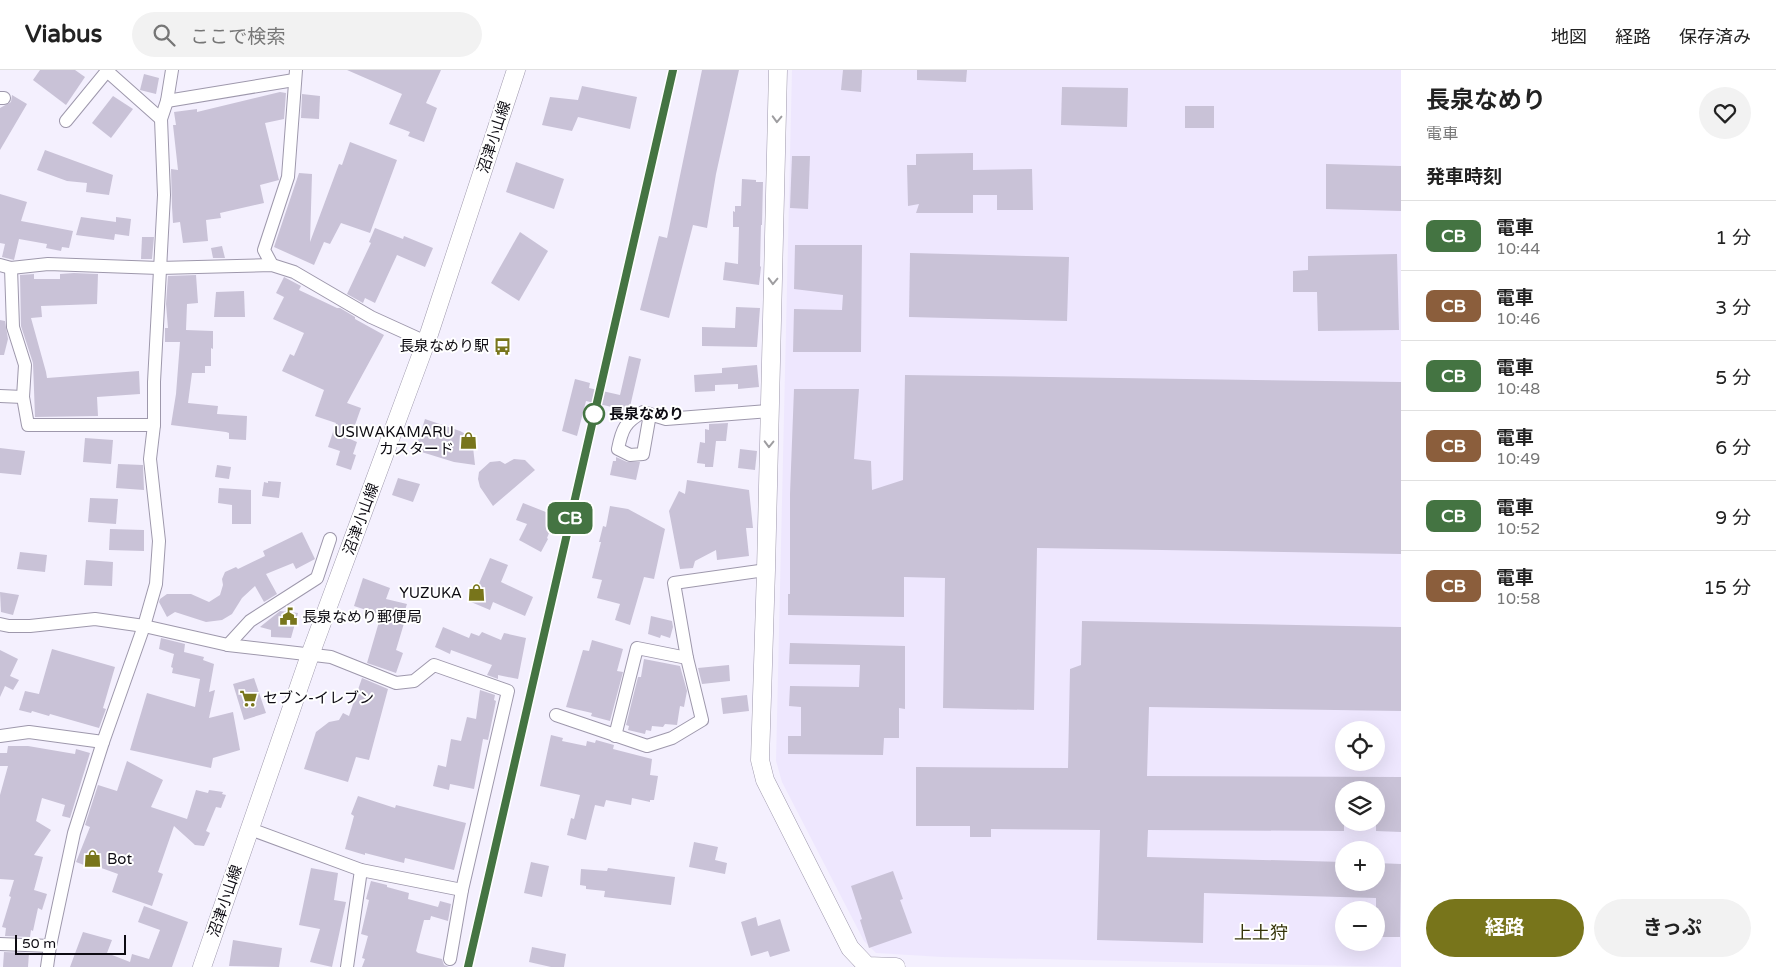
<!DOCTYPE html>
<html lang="ja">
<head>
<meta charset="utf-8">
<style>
	:root { --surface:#fff; --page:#f2f2f2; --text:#222; --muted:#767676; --line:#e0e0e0; --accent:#78751b }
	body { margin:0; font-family:"Varela Round","Noto Sans JP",sans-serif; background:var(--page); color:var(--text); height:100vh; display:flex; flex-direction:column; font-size:19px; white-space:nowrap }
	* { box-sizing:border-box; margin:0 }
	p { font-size:16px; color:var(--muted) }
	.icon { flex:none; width:28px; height:28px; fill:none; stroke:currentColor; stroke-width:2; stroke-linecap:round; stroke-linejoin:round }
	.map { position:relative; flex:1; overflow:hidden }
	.panel { display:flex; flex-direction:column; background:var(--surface); width:375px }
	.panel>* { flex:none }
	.badge { padding:0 10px; border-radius:8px; font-size:18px; line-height:32px }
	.fabs { position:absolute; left:1335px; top:651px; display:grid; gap:10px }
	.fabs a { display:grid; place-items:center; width:50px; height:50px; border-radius:50%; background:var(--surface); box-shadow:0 5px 20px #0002; font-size:25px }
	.scale { position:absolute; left:15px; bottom:12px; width:111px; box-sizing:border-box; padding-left:5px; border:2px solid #0d0b12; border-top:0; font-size:14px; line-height:18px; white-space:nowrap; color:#0d0b12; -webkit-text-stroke:4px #fff; paint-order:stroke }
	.map>.badge { position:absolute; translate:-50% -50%; box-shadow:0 0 0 2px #fff }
	h2 { padding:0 25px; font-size:19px; line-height:45px }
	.round { display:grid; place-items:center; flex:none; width:52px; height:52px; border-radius:26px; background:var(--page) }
	.headline { display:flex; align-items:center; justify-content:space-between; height:85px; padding:0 25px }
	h1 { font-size:24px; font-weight:700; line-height:38px }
	.cta { display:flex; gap:10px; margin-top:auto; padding:10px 25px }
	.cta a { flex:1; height:58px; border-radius:30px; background:var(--accent); color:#fff; font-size:20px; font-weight:700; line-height:58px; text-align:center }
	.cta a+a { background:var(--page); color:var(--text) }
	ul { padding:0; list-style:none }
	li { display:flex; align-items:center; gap:15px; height:70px; padding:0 25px; border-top:1px solid var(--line) }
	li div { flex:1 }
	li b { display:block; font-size:19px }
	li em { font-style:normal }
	li .badge { min-width:55px; font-weight:700; text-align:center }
	header { display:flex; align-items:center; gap:30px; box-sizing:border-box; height:70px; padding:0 25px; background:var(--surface); border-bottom:1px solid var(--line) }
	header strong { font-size:24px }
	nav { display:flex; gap:28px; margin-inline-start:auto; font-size:18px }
	.search { width:350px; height:45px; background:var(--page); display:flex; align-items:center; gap:12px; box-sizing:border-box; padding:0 18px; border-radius:28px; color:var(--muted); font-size:19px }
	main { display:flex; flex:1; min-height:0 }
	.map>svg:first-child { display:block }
</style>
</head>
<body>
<header>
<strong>Viabus</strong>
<div class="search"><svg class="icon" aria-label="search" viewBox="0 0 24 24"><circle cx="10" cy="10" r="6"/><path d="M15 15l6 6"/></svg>ここで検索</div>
<nav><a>地図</a><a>経路</a><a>保存済み</a></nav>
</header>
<main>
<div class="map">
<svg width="1401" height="897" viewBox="0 0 1401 897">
	<rect width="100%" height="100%" fill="#f4f0fe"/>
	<!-- built -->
	<path fill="#eee7fe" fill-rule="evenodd" d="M792 0H1401V897L942 887 876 883 864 871 782 712 776 691ZM1344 660H1376V692H1344ZM1344 720H1376V752H1344ZM1344 780H1376V812H1344ZM1344 840H1376V872H1344Z"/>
	<!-- building -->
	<g fill="#c9c2d7">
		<polygon points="40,0 75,0 85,7 66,35 33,10"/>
		<polygon points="347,0 441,0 426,33 437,38 424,72 408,66 410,62 389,54 402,24"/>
		<polygon points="702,0 739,0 716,104 707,158 693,155 669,248 640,240 659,166 667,168"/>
		<polygon points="843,0 862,0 861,22 841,20"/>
		<polygon points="917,0 967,0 966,12 917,10"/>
		<polygon points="144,4 159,8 156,24 140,20"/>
		<polygon points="582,16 637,27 630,59 578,47 572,61 542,55 550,27 578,30"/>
		<polygon points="1062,17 1128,18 1127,57 1061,55"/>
		<polygon points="280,22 286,23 284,49 265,53 279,110 260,115 264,133 220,143 221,148 206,150 208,171 183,173 180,152 173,153 172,137 171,99 178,100 173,55 176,55 174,42 197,39 197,42"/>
		<polygon points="302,24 320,26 319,49 301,48"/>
		<polygon points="12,25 27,34 0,80 0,38 11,32"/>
		<polygon points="113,26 133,39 111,68 92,53"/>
		<rect x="1185" y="36" width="29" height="22"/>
		<polygon points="350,72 397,90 370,163 341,153 330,174 324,172 314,195 274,177 299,103 312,104 310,172 339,94 342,95"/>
		<polygon points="45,80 113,105 109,125 86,122 87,113 67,111 37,100"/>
		<polygon points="973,83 973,100 1032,99 1033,140 997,140 997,125 973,125 973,143 916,143 919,134 908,136 907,95 916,95 916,84"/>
		<polygon points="792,86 810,86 808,139 790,138"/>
		<polygon points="516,92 564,109 554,139 506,122"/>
		<polygon points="1326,94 1401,96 1401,141 1326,139"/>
		<polygon points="742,109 756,110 756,112 763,112 762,155 761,155 760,196 761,197 759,215 723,210 725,192 738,194 739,157 733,157 733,141 735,142 735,136 741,136"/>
		<polygon points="0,124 27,132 21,151 73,161 69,178 62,177 61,181 46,178 47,174 19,169 14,190 2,187 5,174 0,173"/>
		<polygon points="81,147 116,152 116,147 131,149 129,166 115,164 114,170 76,165"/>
		<polygon points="375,158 403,169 404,166 433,178 425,197 397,185 375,233 365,228 363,233 347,224 371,173 369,172"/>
		<polygon points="520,162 548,181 519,231 491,213"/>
		<polygon points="142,167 154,167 152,189 141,189"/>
		<polygon points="795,175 862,175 861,282 793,282 794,239 842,240 843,225 794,219"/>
		<polygon points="222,176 225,188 213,188 211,178"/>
		<polygon points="910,183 1069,187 1067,251 909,247"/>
		<polygon points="1397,184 1399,260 1318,261 1317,222 1293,222 1293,201 1308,200 1308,186"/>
		<polygon points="74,203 98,204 97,234 41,236 42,247 31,248 46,302 47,308 139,301 140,324 97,327 98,346 35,347 33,293 21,256 20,205 34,204 34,209 60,209 60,204"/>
		<polygon points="196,205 198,233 187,234 186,260 213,261 213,279 211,278 211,296 205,296 205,303 192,303 188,333 218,336 217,344 247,346 246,370 229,369 229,363 226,362 171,355 176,324 180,272 165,272 165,258 168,258 166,234 168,206"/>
		<polygon points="284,207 301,216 299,220 337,238 340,238 355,247 355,249 384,265 347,333 361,338 350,369 357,372 353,384 356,385 351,400 336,395 340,381 328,377 336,353 315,346 324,320 282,301 290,284 294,286 304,263 273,249 284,227 276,223"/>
		<polygon points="244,221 245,247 214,247 216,222"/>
		<polygon points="736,237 760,238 757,277 702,276 702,257 735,258"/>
		<polygon points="0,250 5,251 8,269 4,285 0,285"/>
		<polygon points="629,286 641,289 629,341 586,331 577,366 562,361 575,309 590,313 589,318 620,325"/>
		<polygon points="757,295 759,317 738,319 738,314 715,315 715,321 695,322 694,305 722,303 722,298"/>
		<polygon points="905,305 1401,312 1401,484 1037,478 1034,640 943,638 945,508 904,507 904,547 788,545 788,524 790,524 790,424 794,319 859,319 854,389 871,391 872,420 903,410"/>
		<polygon points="425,349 460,361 475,369 473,377 475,395 454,392 415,380"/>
		<polygon points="728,353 726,371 716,371 713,397 705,397 705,394 697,393 700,372 705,373 705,359 709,360 709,354"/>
		<polygon points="85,368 113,370 111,394 83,392"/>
		<polygon points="0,378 25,381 21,405 0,403"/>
		<polygon points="740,379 757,381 755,400 738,398"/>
		<polygon points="616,387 627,392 640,392 636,410 610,405 613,391 616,391"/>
		<polygon points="514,389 525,390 535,400 493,436 480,417 478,409 479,402 490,392 500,391 505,394"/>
		<polygon points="118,394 143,395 144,420 116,418"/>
		<polygon points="217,395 231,397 229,409 215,407"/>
		<polygon points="398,408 420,414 413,432 392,425"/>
		<polygon points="687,410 749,420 753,458 746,458 749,486 717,490 716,480 695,491 693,498 680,499 669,441 679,421 685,424"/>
		<polygon points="268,411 281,412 279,428 262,426 264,412 268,413"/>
		<polygon points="219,418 251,420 251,454 232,454 232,435 218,433"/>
		<polygon points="90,428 118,429 116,454 88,452"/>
		<polygon points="523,433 556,446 547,468 548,469 541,482 519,470 527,454 516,450"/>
		<polygon points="610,436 628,439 665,459 654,509 644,507 630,555 615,550 620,534 597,528 602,510 592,508 601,472 599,472 603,456 606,457"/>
		<polygon points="110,459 144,460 144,481 109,480"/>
		<polygon points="302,462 315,489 296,499 293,493 266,504 277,524 264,532 255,516 242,528 232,544 222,550 206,552 175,542 167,547 159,532 160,529 167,524 191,524 209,532 220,525 223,515 222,509 225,502 236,497 238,499 265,486 263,481"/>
		<polygon points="20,482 47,485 45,502 17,499"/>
		<polygon points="490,488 508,495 501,512 533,527 525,546 493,532 490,540 471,532"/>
		<polygon points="86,490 113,492 112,516 84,515"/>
		<polygon points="363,508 390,518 386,529 407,534 405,540 408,540 396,580 403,583 396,603 367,593 381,545 354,536"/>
		<polygon points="0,522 19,525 13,545 1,542"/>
		<polygon points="280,541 298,543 291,568 271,567 271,560 260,557"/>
		<polygon points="651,546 672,551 673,557 670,568 661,565 660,568 648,564"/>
		<polygon points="1082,551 1401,557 1401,641 1149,637 1147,706 1401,707 1401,762 1376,761 1376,720 1344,720 1344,761 1148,760 1147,787 1344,792 1344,812 1376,812 1376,793 1401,794 1400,867 1376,867 1376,828 1204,823 1203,873 1097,870 1100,760 991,759 991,767 970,767 970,756 916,756 916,697 1068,698 1070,599 1081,595"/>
		<polygon points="443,557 469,568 471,563 479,566 482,562 501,570 504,563 526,568 518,609 498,605 498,609 487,605 492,595 451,580 450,584 435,577"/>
		<polygon points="161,568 185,574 184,582 204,587 203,590 214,594 209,622 215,620 209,648 233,642 240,680 213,688 211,698 130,680 147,623 195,637 200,609 172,603 173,598 171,597 174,584 159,579"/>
		<polygon points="592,570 623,579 617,601 623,602 610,651 591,646 592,643 566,637 583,580 589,581"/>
		<polygon points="790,573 905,576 905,639 899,638 899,668 884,668 883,685 788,684 788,666 801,666 801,637 789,636 790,616 859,617 860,595 789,594"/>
		<polygon points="52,579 115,597 103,638 106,639 99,658 50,644 49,646 32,641 31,643 19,640 25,621 39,624"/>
		<polygon points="0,580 18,589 10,606 19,610 13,620 5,616 0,627"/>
		<polygon points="644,589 680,596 687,621 684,637 680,636 677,655 665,654 663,657 652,656 651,661 646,660 645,664 628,660 629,656 626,655 638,607 641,607"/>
		<polygon points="729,595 730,611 702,614 698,598"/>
		<polygon points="254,608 266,643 244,650 233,614"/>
		<polygon points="362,608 388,619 369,690 356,687 348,712 304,699 316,662 329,652 339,650 343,643 349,646"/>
		<polygon points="480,620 495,625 494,630 496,631 488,670 483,669 474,719 450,714 449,720 433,716 438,695 446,697 451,669 461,671 467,647 476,649"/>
		<polygon points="747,625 749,641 723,644 721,628"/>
		<polygon points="551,665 563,668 562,671 586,676 587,671 595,673 596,670 614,675 613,679 652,689 650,705 658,706 654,730 650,730 650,732 632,728 631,735 606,730 604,737 595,735 586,770 567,765 571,748 574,749 580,725 540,716"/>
		<polygon points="8,676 28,676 75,684 76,679 90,683 70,748 62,746 65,735 42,728 36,751 51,760 34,785 43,787 34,820 47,824 42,840 38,838 33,861 31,860 30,867 5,866 6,858 2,857 11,827 9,826 14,810 0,809 0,725 8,696 0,696 0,683 7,683"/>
		<polygon points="127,691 163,710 151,737 187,749 196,720 208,723 209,720 223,722 222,724 226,725 221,738 216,737 206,761 210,763 204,776 195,775 174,756 158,802 163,804 152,836 112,822 118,804 93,795 92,798 76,792 90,757 85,755 98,715 117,721"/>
		<polygon points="358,726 395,738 396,735 466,753 454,800 405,788 404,793 365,783 365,785 345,779 354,746 351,744"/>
		<polygon points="694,772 718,777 715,790 727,793 725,804 689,797"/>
		<polygon points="531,792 549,796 542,827 524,823"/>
		<polygon points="311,798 338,803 334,830 346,832 332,897 310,892 320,859 299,855"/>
		<polygon points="608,798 675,807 671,835 604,827 605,821 586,819 586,816 580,815 581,799 607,801"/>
		<polygon points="893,801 903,829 900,830 912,863 869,878 860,850 862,849 851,816"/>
		<polygon points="371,811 387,815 387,817 409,823 408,829 438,837 440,831 451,834 448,851 431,846 430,850 424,850 416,881 418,883 442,889 444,895 449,897 362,897 365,889 362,888 368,866 361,864 369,830 366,829"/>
		<polygon points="144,836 188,852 172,897 70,897 83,862 112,870 107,883 130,892 132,884 149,889 160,860 138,852"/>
		<polygon points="756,847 758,856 780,849 790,881 770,887 768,881 751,886 741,852"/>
		<polygon points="233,870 282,878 279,897 229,896"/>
		<polygon points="532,877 566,884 564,897 551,897 529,892"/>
		<polygon points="4,882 29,883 28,897 3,897"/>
	</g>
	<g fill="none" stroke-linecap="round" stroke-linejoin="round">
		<defs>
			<g id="street">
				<polyline points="0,28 4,28"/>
				<polyline points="167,31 294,10"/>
				<polyline points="66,51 107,1 161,49"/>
				<polyline points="0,195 11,198 48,194 159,198 272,195 294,202 371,247 426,272"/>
				<polyline points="272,195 264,180 288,107 296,0"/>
				<polyline points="11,198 13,257 25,295 23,327 28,355 154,355"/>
				<polyline points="0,326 23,327"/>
				<path d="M650 344 643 384 630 385 618 379C622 359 625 352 643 342L666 349 769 341"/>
				<polyline points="0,554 9,556 30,556 95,549 144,556 228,575 331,587 396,613 414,611 434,595 508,621 462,820 450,889"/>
				<polyline points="228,575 250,551 317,508 330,469"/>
				<polyline points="556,645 647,676 672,668 702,650 687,588 674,513 766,500"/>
				<polyline points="0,666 29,662 103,672"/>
				<polyline points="615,666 637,578 687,588"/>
				<polyline points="250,759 361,800 462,820"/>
				<polyline points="0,874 50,876"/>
				<polyline points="47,897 50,876 74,763 103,672 144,556 156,514 159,471 150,389 154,355 154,312 164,125 161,49 167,31 172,0"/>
				<polyline points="347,897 361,800"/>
			</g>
			<g id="secondary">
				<polyline points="778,0 766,500 760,690 765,710 850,878 867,896 896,897"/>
				<polyline points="202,897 310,585 429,264 516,0"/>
			</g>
		</defs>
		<!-- street casing -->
		<use href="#street" stroke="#9e98ac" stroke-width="14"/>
		<!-- secondary casing -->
		<use href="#secondary" stroke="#9e98ac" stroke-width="19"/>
		<!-- street -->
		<use href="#street" stroke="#fff" stroke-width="12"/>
		<!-- secondary -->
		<use href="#secondary" stroke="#fff" stroke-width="18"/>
		<!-- rail -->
		<polyline stroke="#46444d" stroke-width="4" stroke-dasharray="2.5 5" stroke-linecap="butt" points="468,897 673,0"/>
	</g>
	<!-- one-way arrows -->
	<defs><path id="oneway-chevron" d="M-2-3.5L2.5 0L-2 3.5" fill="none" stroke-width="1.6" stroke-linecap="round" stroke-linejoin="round" transform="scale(1.25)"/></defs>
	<g stroke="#9e9da0">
		<use href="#oneway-chevron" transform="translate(777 49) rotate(92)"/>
		<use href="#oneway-chevron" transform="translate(773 211) rotate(92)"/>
		<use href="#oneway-chevron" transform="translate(769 374) rotate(91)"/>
	</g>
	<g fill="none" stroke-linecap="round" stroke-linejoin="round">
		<defs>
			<polyline id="line" points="468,897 673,0"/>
		</defs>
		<!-- line casing -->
		<use href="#line" stroke="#fff" stroke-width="11"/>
		<!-- line -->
		<use href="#line" stroke="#447442" stroke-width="8"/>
	</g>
	<!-- icons -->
	<defs>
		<symbol id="bus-bare" viewBox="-9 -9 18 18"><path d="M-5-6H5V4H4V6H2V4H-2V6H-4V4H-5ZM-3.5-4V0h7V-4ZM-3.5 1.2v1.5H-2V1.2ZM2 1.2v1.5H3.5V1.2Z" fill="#78751b" stroke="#fff" stroke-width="2.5" paint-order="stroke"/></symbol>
		<symbol id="shop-bare" viewBox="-9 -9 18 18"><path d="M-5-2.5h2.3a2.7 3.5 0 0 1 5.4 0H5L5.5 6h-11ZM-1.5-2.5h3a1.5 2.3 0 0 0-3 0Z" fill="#78751b" stroke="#fff" stroke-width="2.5" paint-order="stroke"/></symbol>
		<symbol id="civic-bare" viewBox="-9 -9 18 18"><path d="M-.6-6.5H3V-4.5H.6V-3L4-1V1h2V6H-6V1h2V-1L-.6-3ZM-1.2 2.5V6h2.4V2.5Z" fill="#78751b" stroke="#fff" stroke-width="2.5" paint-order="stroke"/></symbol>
		<symbol id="supermarket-bare" viewBox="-9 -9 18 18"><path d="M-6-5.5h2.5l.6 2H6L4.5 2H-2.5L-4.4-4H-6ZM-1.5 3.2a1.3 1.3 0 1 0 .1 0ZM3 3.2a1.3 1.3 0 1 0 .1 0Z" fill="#78751b" stroke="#fff" stroke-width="2.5" paint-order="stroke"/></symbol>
	</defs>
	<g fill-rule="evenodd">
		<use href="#bus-bare" x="490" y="264" width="25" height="25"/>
		<use href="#shop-bare" x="456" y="358" width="25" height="25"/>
		<use href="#shop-bare" x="464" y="510" width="25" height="25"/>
		<use href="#civic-bare" x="276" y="534" width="25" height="25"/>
		<use href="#supermarket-bare" x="236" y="616" width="25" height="25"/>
		<use href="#shop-bare" x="80" y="776" width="25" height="25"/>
	</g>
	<!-- markers -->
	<circle fill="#fff" stroke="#447442" stroke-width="2.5" cx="594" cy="344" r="10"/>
	<g text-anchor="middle" stroke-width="4" stroke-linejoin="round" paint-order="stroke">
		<!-- street labels -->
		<g font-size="15" fill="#0d0b12" stroke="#fff">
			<text transform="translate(494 67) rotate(-72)" y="5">沼津小山線</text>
			<text transform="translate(361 449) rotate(-70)" y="5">沼津小山線</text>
			<text transform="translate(225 831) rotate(-71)" y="5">沼津小山線</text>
		</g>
		<!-- poi labels -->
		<g font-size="15" fill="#0d0b12" stroke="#fff" text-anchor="end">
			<text x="489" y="281">長泉なめり駅</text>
			<text x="454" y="367">USIWAKAMARU<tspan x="454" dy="17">カスタード</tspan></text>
			<text x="462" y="528">YUZUKA</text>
			<text x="302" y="552" text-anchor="start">長泉なめり郵便局</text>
			<text x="263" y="633" text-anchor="start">セブン-イレブン</text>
			<text x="107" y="794" text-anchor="start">Bot</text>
		</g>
		<!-- stop labels -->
		<g font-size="15" font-weight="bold" fill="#0d0b12" stroke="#fff" text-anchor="start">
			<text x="609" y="349">長泉なめり</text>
		</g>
		<!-- quarter labels -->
		<g font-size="18" fill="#353409" stroke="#fff">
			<text x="1261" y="869">上土狩</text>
		</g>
	</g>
</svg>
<div class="fabs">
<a><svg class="icon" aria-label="locate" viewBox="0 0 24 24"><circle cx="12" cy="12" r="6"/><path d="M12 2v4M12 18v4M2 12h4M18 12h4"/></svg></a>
<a><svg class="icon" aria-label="layers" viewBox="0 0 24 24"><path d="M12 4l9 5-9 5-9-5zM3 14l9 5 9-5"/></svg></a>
<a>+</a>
<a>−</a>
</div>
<div class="scale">50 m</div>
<b class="badge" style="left:570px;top:448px;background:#447442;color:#fff">CB</b>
</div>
<section class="panel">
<div class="headline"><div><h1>長泉なめり</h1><p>電車</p></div><a class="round"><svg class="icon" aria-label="heart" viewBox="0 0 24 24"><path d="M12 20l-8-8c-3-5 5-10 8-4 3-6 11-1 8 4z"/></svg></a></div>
<h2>発車時刻</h2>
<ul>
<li><span class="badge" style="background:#447442;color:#fff">CB</span><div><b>電車</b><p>10:44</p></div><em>1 分</em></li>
<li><span class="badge" style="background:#8b5e3c;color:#fff">CB</span><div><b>電車</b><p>10:46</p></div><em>3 分</em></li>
<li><span class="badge" style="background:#447442;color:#fff">CB</span><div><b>電車</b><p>10:48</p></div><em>5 分</em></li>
<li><span class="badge" style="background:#8b5e3c;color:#fff">CB</span><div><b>電車</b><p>10:49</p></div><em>6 分</em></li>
<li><span class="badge" style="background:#447442;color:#fff">CB</span><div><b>電車</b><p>10:52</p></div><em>9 分</em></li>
<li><span class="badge" style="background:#8b5e3c;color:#fff">CB</span><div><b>電車</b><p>10:58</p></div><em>15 分</em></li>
</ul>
<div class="cta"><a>経路</a><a>きっぷ</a></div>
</section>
</main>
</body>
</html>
